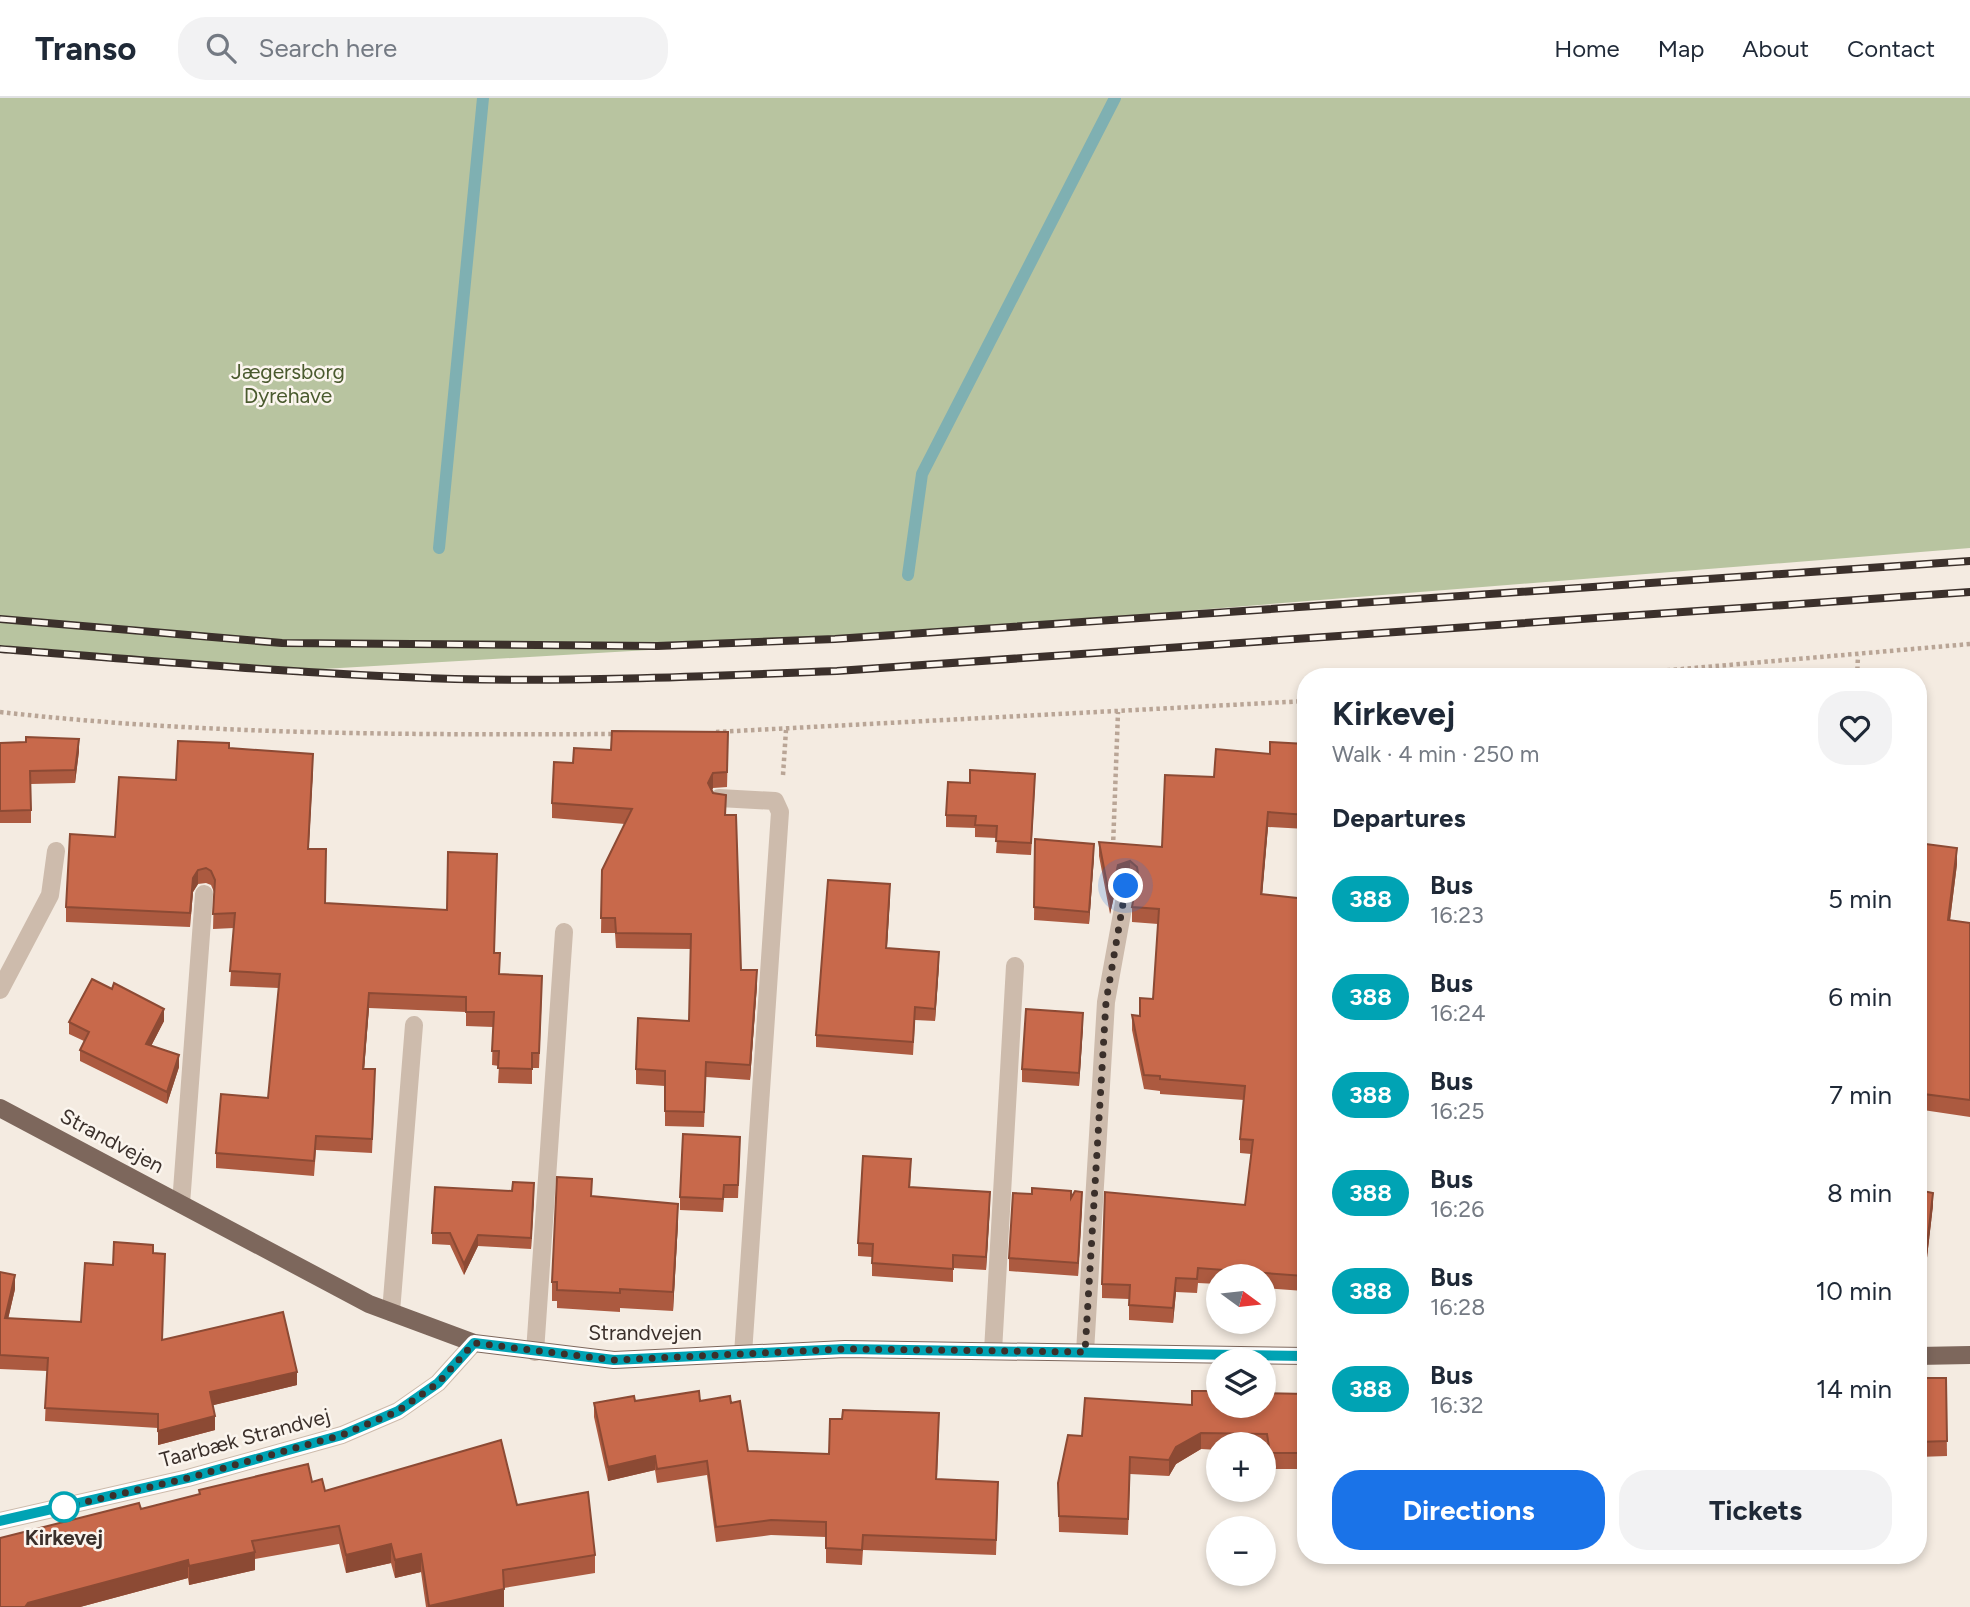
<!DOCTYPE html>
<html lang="en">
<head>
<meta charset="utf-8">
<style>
	:root { --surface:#fff; --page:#f2f2f3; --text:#1f2937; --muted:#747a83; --line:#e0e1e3; --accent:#1a73e8 }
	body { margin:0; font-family:Figtree,sans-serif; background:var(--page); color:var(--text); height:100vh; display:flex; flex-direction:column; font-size:26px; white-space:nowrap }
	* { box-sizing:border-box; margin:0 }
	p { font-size:23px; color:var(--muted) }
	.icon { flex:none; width:38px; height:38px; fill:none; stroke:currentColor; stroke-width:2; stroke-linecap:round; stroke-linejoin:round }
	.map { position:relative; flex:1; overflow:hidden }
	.details { position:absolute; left:1297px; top:570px; width:630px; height:896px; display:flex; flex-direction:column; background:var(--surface); border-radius:28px; box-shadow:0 4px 10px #0003 }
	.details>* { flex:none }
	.badge { padding:0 14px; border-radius:23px; font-size:24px; line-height:46px }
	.needle { width:46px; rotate:105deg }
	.controls { position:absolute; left:1206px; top:1166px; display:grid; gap:14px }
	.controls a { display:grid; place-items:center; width:70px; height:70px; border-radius:50%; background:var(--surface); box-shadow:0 4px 10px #0003; font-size:35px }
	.you { position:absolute; width:35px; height:35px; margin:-18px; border:5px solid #fff; border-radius:50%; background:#1a73e8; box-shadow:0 0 0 10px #1a73e833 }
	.map>.badge { position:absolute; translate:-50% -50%; box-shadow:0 0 0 4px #fff }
	h2 { padding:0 35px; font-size:26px; line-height:63px }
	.round { display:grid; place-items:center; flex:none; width:74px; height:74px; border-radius:28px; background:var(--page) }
	.summary { display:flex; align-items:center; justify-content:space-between; height:119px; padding:0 35px }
	h1 { font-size:33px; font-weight:700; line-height:52px }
	.primary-button { display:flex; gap:14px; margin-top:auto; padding:14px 35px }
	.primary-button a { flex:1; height:80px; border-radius:28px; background:var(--accent); color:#fff; font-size:28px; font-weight:700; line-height:80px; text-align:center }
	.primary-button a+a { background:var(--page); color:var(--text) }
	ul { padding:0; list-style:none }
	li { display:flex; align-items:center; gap:21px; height:98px; padding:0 35px }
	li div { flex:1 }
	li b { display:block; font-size:26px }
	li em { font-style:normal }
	li .badge { min-width:77px; font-weight:700; text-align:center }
	header { display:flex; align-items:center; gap:42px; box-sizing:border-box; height:98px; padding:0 35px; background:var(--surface); border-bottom:2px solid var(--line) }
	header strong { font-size:33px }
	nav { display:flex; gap:38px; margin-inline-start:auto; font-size:24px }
	.search { width:490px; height:63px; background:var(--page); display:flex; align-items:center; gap:18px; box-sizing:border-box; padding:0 24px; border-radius:28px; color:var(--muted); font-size:26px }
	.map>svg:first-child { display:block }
</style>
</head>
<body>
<header>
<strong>Transo</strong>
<div class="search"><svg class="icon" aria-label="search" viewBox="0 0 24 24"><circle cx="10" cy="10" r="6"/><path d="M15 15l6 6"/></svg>Search here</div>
<nav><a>Home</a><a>Map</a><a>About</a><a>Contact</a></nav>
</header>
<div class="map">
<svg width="1970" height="1509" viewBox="0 0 1970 1509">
	<rect width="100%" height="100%" fill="#f4ebe1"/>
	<!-- green -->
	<polygon fill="#b8c4a0" points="0,0 1970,0 1970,450 835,541 289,573 0,551"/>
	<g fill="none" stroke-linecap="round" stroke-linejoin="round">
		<!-- stream -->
		<g stroke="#7fb0b2" stroke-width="12">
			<polyline points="439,450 483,0"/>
			<polyline points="908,477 922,376 1115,0"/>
		</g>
		<!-- path -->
		<g stroke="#b9a596" stroke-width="4.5" stroke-dasharray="3.5 3.5" stroke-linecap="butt">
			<polyline points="1590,579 1970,546"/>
			<polyline points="1857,579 1858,558"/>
			<path d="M0 614C204 637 411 637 616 636"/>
			<polyline points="716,634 1306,603"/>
			<polyline points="783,677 786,632"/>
			<polyline points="1113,749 1118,614"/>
		</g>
		<!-- minor -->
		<g stroke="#cdbbac" stroke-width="18">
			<polyline points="719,700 775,703 780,714 743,1256"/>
			<polyline points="0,892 50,797 56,753"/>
			<polyline points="181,1106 204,796"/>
			<polyline points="391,1214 414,927"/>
			<polyline points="993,1253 1015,868"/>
			<polyline points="535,1254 564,834"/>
			<polyline points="1085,1254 1106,904 1127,788"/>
			<polyline points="0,1423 188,1380 342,1337 398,1313 438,1285 474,1245"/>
		</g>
		<!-- major -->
		<g stroke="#7d675c" stroke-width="18">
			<polyline points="0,1010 369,1206 474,1245 614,1262 845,1251 1306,1258"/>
			<polyline points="1918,1258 1970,1257"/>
		</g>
		<defs>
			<g id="rail">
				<polyline points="0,521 282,545 657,548 835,541 1970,463"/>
				<path d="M0 551C152 563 303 576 455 581 582 584 710 578 837 573L1970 494"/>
			</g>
		</defs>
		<!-- rail casing -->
		<use href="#rail" stroke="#3b302b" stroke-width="8"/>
		<!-- rail -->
		<use href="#rail" stroke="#fbf5ee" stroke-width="5" stroke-dasharray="16" stroke-linecap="butt"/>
	</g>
	<!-- wall -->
	<g fill="#ac5a40">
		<polygon points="0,645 79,653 75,685 31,686 31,725 0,725"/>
		<polygon points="1306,646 1306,731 1268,729 1262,796 1306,801 1306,1171 1304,1193 1264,1190 1264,1178 1218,1178 1218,1186 1198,1185 1197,1195 1176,1194 1173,1225 1129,1222 1129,1201 1102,1200 1102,1186 1245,1107 1251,1056 1240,1055 1240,1041 1244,1002 1160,996 1160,993 1144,991 1132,932 1132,917 1140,918 1153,901 1158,826 1132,824 1132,809 1137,783 1130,777 1118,781 1110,816 1099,758 1099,744 1162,749 1214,679 1270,656"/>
		<polygon points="728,649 727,689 713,690 712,692 726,717 741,872 757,887 750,982 706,979 704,1029 665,1028 665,988 636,986 636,971 689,923 691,851 616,850 615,835 601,835 602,772 625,726 552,720 552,705 573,665 611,652"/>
		<polygon points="229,650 313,671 308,751 326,805 494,855 500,876 542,892 539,970 532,970 532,986 498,985 499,968 492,967 493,929 466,928 466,914 369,910 364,971 375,986 372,1055 316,1052 314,1078 216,1070 216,1055 268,1000 279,890 230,888 234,830 213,831 214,794 211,787 206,785 198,786 193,794 190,829 66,824 66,809 115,739 176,682"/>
		<polygon points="970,685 1035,688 1031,757 996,755 997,740 975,739 975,730 946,729 946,717"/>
		<polygon points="1035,741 1094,758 1089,826 1034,822"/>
		<polygon points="1918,745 1957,766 1950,822 1970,825 1970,1019 1923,1012 1921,1040 1918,1039"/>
		<polygon points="890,798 887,850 939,866 935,923 915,922 913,957 816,949 816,937"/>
		<polygon points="164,923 151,948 179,969 167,1006 80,963 80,952 84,943 69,936 69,924"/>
		<polygon points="1083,928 1079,988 1022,984 1022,971"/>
		<polygon points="740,1052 738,1100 724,1100 723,1114 680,1112 680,1099"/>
		<polygon points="911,1073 910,1089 990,1107 986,1172 953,1170 953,1184 872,1178 872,1159 858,1158 858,1145"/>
		<polygon points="1918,1092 1933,1107 1925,1177 1918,1176"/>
		<polygon points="534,1097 531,1151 478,1148 464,1177 450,1147 432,1146 432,1135"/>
		<polygon points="592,1098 678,1125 673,1213 620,1210 620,1214 557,1210 557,1203 552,1203 552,1184"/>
		<polygon points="1071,1099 1082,1107 1078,1178 1009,1173 1009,1160"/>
		<polygon points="153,1155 163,1242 297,1287 213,1307 215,1332 158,1347 158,1330 45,1323 47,1273 0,1271 0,1174 15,1191 8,1221 81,1224 113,1167"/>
		<polygon points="1918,1280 1946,1280 1947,1358 1918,1359"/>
		<polygon points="1306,1296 1306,1358 1301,1371 1270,1371 1267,1353 1264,1353 1264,1346 1218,1346 1218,1352 1201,1351 1176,1366 1169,1378 1130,1376 1128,1437 1059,1434 1058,1385 1082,1338 1192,1307"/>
		<polygon points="635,1303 700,1303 731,1305 748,1353 829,1356 939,1329 937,1381 998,1398 996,1457 863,1452 862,1467 826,1465 826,1439 771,1437 716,1444 707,1377 657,1385 655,1372 608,1383 594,1319 594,1305"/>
		<polygon points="312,1384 325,1393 517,1407 595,1457 595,1475 504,1490 504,1509 426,1509 421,1474 395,1480 391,1465 346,1475 339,1446 255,1461 255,1472 189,1487 188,1480 80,1509 0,1509 141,1411 199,1396 199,1392"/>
	</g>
	<!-- shaded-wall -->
	<g fill="#8c4a34">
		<polygon points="79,641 79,653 75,685 75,672"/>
		<polygon points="313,656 313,671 308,765 308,751"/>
		<polygon points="713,675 713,690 708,700 708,685"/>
		<polygon points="1268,714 1268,729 1261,811 1261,796"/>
		<polygon points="1094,746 1094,758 1089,826 1089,814"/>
		<polygon points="1957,750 1957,766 1948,838 1948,822"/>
		<polygon points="1130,763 1130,777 1118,781 1110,816 1110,802 1118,767"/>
		<polygon points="198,772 198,786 193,794 190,829 193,780"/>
		<polygon points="890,786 890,798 886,863 886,850"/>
		<polygon points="939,854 939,866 935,923 935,911"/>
		<polygon points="757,872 757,887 750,982 750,967"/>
		<polygon points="369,895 369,910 363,985 363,971"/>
		<polygon points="164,911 164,923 146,958 146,946"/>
		<polygon points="1083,915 1083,928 1079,988 1079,975"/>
		<polygon points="179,957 179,969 167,1006 167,994"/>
		<polygon points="1923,996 1923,1012 1921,1040 1921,1023"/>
		<polygon points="534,1085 534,1097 531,1151 531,1140"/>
		<polygon points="990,1094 990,1107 986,1172 986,1159"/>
		<polygon points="1082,1094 1082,1107 1078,1178 1078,1165"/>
		<polygon points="1933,1095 1933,1107 1925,1177 1925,1164"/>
		<polygon points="678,1106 678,1125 673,1213 673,1194"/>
		<polygon points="478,1137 478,1148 464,1177 464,1166"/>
		<polygon points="15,1177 15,1191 5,1234 5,1220"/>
		<polygon points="1176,1180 1176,1194 1173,1225 1173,1210"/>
		<polygon points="297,1274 297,1287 210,1308 210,1294"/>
		<polygon points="215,1318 215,1332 158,1347 158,1333"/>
		<polygon points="1201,1335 1201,1351 1176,1366 1169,1378 1169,1362 1176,1349"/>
		<polygon points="1306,1342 1306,1358 1301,1371 1301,1355"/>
		<polygon points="655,1358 655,1372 608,1383 608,1369"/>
		<polygon points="391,1446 391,1465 346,1475 346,1457"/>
		<polygon points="255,1454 255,1472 189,1487 189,1468"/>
		<polygon points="421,1456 421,1474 395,1480 395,1462"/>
		<polygon points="188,1462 188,1480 80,1509 25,1509 28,1505"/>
		<polygon points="504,1491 504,1509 429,1509 429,1508"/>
	</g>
	<!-- building -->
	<g fill="#c8694b" stroke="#8c4a34" stroke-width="2">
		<polygon points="612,633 728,634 727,674 713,675 708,685 713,695 726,697 725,717 736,717 741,872 757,872 750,967 706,964 704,1014 665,1013 665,973 636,971 638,920 689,923 691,836 616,835 615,820 601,820 602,772 632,711 552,705 554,664 573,665 574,650 611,652"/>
		<polygon points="26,639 79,641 75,672 30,673 31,712 0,713 0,645 26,644"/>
		<polygon points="178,643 229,645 229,650 313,656 308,751 326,751 325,805 447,812 448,754 497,756 494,855 500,855 499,876 542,878 539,955 532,955 532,971 498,970 499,953 492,953 494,914 466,914 466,899 369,895 363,971 375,971 372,1041 316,1038 314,1063 216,1055 221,996 268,1000 280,876 230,873 235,815 213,816 215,782 211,773 206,770 198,772 193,780 190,815 66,809 70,736 115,739 119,679 176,682"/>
		<polygon points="1270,644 1306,646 1306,717 1268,714 1261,796 1306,801 1306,1157 1304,1178 1198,1170 1197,1181 1176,1180 1173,1210 1129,1207 1130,1187 1102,1186 1105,1094 1245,1107 1253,1042 1240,1041 1245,988 1160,981 1160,978 1144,977 1132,917 1140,918 1140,900 1153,901 1159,811 1132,809 1138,775 1137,769 1130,763 1118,767 1110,802 1099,744 1162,749 1165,677 1214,679 1216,651 1270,656"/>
		<polygon points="970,672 1035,676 1031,745 996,743 997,728 975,727 976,718 946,717 948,684 970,685"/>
		<polygon points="1035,741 1094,746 1089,814 1034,809"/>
		<polygon points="1918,745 1957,750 1948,822 1970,825 1970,1002 1923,996 1921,1023 1918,1023"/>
		<polygon points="828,782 890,786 886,850 939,854 935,911 915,909 913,944 816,937"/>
		<polygon points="92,881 112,891 114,885 164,911 146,946 179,957 167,994 80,952 89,934 69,924"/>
		<polygon points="1026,911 1083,915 1079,975 1022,971"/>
		<polygon points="683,1036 740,1039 738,1087 724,1087 723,1101 680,1099"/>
		<polygon points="863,1058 911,1061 909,1089 990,1094 986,1159 953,1157 953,1171 872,1165 873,1146 858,1145"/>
		<polygon points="557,1079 592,1081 591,1098 678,1106 673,1194 620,1191 620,1195 557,1192 557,1184 552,1184"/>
		<polygon points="513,1084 534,1085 531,1140 478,1137 464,1166 450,1135 432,1135 435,1089 512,1093"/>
		<polygon points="1032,1090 1071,1093 1071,1100 1075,1093 1082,1094 1078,1165 1009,1160 1013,1095 1032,1096"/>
		<polygon points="1918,1092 1933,1095 1925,1164 1918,1163"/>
		<polygon points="114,1144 153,1147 153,1155 165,1156 162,1242 283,1214 297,1274 210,1294 215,1318 158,1333 158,1316 45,1310 48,1260 0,1257 0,1174 15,1177 5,1220 81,1224 85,1165 113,1167"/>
		<polygon points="1918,1280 1946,1280 1947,1343 1918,1344"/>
		<polygon points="699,1293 700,1303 730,1298 731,1305 740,1303 748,1353 829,1356 830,1321 842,1321 843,1312 939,1315 936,1381 998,1384 996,1442 863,1437 862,1452 826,1450 826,1424 771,1422 716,1429 707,1363 657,1371 655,1358 608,1369 594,1305 634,1298 635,1303"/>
		<polygon points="1192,1293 1218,1293 1218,1307 1264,1307 1264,1295 1306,1296 1306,1342 1301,1355 1270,1355 1267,1336 1201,1335 1176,1349 1169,1362 1130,1359 1128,1421 1059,1418 1058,1385 1068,1337 1082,1338 1085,1300 1192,1307"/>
		<polygon points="501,1342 517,1407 588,1394 595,1457 503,1472 504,1491 429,1508 421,1456 395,1462 391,1446 346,1457 339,1428 252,1443 255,1454 189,1468 188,1462 28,1505 25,1509 0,1509 0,1440 139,1405 141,1411 200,1396 199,1392 308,1366 312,1384 322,1381 325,1393"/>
	</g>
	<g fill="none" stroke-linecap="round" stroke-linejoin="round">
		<defs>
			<polyline id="line" points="0,1423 188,1380 342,1337 398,1313 438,1285 474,1245 614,1262 845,1251 1306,1258"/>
		</defs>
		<!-- line casing -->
		<use href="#line" stroke="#fff" stroke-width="16"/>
		<!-- line -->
		<use href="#line" stroke="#00a3b4" stroke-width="10"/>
		<!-- walk -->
		<polyline stroke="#3b302b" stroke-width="7" stroke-dasharray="0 12.6" points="64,1409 188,1380 342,1337 398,1313 438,1285 474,1245 614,1262 845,1251 1085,1254 1106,904 1126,788"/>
	</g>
	<!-- markers -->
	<circle fill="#fff" stroke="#00a3b4" stroke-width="3.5" cx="64" cy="1409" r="14"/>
	<g text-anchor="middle" stroke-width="5" stroke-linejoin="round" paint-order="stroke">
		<!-- park labels -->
		<g font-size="21" fill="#4a5a2e" stroke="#fbf5ee">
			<text x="288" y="281">Jægersborg<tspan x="288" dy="24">Dyrehave</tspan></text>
		</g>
		<!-- street labels -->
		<g font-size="21" fill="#3b302b" stroke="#fbf5ee">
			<text transform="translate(112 1043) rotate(28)" y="7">Strandvejen</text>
			<text x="645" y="1242">Strandvejen</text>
			<text transform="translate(245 1340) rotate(-15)" y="7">Taarbæk Strandvej</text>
		</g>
		<!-- stop labels -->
		<g font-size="21" font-weight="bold" fill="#3b302b" stroke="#fbf5ee">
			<text x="64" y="1447">Kirkevej</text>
		</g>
	</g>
</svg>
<div class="controls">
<a><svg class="needle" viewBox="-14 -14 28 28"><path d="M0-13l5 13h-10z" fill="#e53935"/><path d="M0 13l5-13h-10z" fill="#747a83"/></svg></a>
<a><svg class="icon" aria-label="layers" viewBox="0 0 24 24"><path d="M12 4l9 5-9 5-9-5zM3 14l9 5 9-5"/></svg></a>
<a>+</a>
<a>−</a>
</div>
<div class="you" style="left:1126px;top:788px"></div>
<section class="details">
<div class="summary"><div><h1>Kirkevej</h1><p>Walk · 4 min · 250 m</p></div><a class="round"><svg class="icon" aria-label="heart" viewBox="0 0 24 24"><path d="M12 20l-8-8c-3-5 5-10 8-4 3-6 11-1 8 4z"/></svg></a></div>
<h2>Departures</h2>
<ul>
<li><span class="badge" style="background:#00a3b4;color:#fff">388</span><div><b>Bus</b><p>16:23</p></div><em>5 min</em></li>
<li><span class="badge" style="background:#00a3b4;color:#fff">388</span><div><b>Bus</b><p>16:24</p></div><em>6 min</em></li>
<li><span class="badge" style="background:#00a3b4;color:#fff">388</span><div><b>Bus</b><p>16:25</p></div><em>7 min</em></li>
<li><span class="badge" style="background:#00a3b4;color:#fff">388</span><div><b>Bus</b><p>16:26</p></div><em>8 min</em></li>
<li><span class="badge" style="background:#00a3b4;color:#fff">388</span><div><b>Bus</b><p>16:28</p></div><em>10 min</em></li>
<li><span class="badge" style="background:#00a3b4;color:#fff">388</span><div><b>Bus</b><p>16:32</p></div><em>14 min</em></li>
</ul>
<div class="primary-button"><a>Directions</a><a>Tickets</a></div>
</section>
</div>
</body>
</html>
